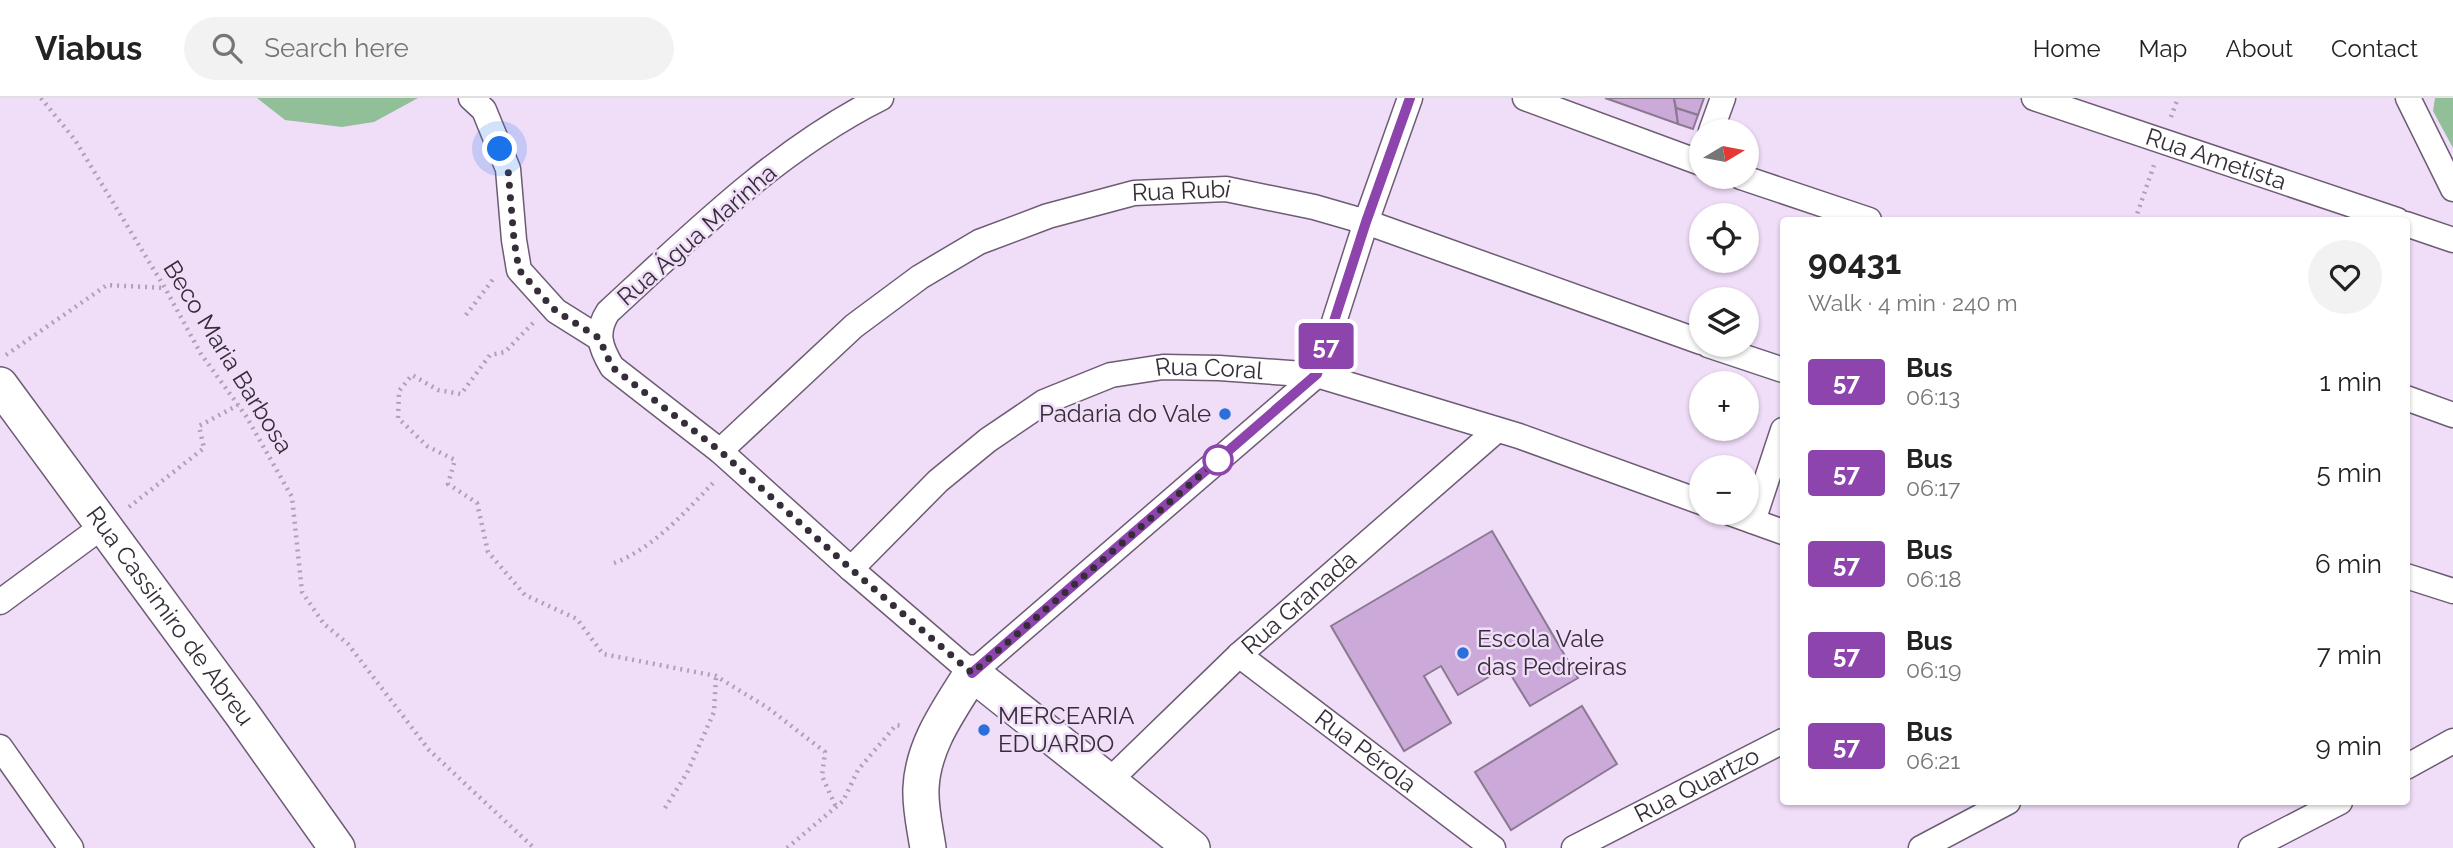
<!DOCTYPE html>
<html lang="en">
<head>
<meta charset="utf-8">
<style>
	:root { --surface:#fff; --page:#f2f2f2; --text:#222; --muted:#767676; --line:#e0e0e0 }
	body { margin:0; font-family:Raleway,sans-serif; background:var(--page); color:var(--text); height:100vh; display:flex; flex-direction:column; font-size:26px; white-space:nowrap }
	* { box-sizing:border-box; margin:0 }
	p { font-size:23px; color:var(--muted) }
	.icon { flex:none; width:38px; height:38px; fill:none; stroke:currentColor; stroke-width:2; stroke-linecap:round; stroke-linejoin:round }
	.map { position:relative; flex:1; overflow:hidden }
	.side { position:absolute; left:1780px; top:119px; width:630px; height:588px; display:flex; flex-direction:column; background:var(--surface); border-radius:7px; box-shadow:0 2px 5px #0004 }
	.side>* { flex:none }
	.badge { padding:0 14px; border-radius:5px; font-size:24px; line-height:46px }
	.needle { width:46px; rotate:80deg }
	.controls { position:absolute; left:1689px; top:21px; display:grid; gap:14px }
	.controls a { display:grid; place-items:center; width:70px; height:70px; border-radius:50%; background:var(--surface); box-shadow:0 2px 5px #0004; font-size:35px }
	.you { position:absolute; width:35px; height:35px; margin:-18px; border:5px solid #fff; border-radius:50%; background:#1a73e8; box-shadow:0 0 0 10px #1a73e833 }
	.map>.badge { position:absolute; translate:-50% -50%; box-shadow:0 0 0 4px #fff }
	.round { display:grid; place-items:center; flex:none; width:74px; height:74px; border-radius:37px; background:var(--page) }
	.head { display:flex; align-items:center; justify-content:space-between; height:119px; padding:0 28px }
	h1 { font-size:33px; font-weight:700; line-height:52px }
	ul { padding:0; list-style:none }
	li { display:flex; align-items:center; gap:21px; height:91px; padding:0 28px }
	li div { flex:1 }
	li b { display:block; font-size:26px }
	li em { font-style:normal }
	li .badge { min-width:77px; font-weight:700; text-align:center }
	header { display:flex; align-items:center; gap:42px; box-sizing:border-box; height:98px; padding:0 35px; background:var(--surface); border-bottom:2px solid var(--line) }
	header strong { font-size:33px }
	nav { display:flex; gap:38px; margin-inline-start:auto; font-size:24px }
	.search { width:490px; height:63px; background:var(--page); display:flex; align-items:center; gap:18px; box-sizing:border-box; padding:0 24px; border-radius:38px; color:var(--muted); font-size:26px }
	.map>svg:first-child { display:block }
</style>
</head>
<body>
<header>
<strong>Viabus</strong>
<div class="search"><svg class="icon" aria-label="search" viewBox="0 0 24 24"><circle cx="10" cy="10" r="6"/><path d="M15 15l6 6"/></svg>Search here</div>
<nav><a>Home</a><a>Map</a><a>About</a><a>Contact</a></nav>
</header>
<div class="map">
<svg width="2453" height="750" viewBox="0 0 2453 750">
	<rect width="100%" height="100%" fill="#f0ddf8"/>
	<!-- forest -->
	<g fill="#91bf97">
		<polygon points="257,0 418,0 374,24 342,29 285,22"/>
		<polygon points="2435,0 2453,0 2453,50 2433,13"/>
	</g>
	<!-- building -->
	<g fill="#cba9d8" stroke="#8b7992" stroke-width="2">
		<polygon points="1605,0 1674,0 1678,26 1608,1"/>
		<polygon points="1674,0 1704,0 1698,17 1676,10"/>
		<polygon points="1676,10 1698,17 1693,31 1678,26"/>
		<polygon points="1492,433 1578,580 1530,608 1506,569 1458,597 1441,568 1424,578 1451,625 1404,653 1331,528"/>
		<polygon points="1582,608 1617,666 1511,732 1475,674"/>
	</g>
	<g fill="none" stroke-linecap="round" stroke-linejoin="round">
		<defs>
			<g id="street">
				<polyline points="471,0 484,12 508,71 514,142 519,172 556,213 599,240"/>
				<path d="M881 0C777 52 693 136 608 214 595 234 600 249 612 269L720 353 851 471 972 575 1317 277 1366 124 1410 0"/>
				<polyline points="1525,0 1701,65"/>
				<path id="s1" d="M2034 0 2397 122"/>
				<polyline points="2408,0 2453,91"/>
				<polyline points="1711,33 1723,0"/>
				<polyline points="1741,79 1869,122"/>
				<polyline points="2406,126 2453,142"/>
				<polyline points="1708,247 1783,272"/>
				<polyline points="2406,300 2453,317"/>
				<path id="s2" d="M720 353 854 228 920 179 979 144 1048 118 1134 95 1226 91 1314 109 1366 124 1701 244"/>
				<polyline points="1730,415 1783,434"/>
				<polyline points="1753,423 1783,332"/>
				<path id="s3" d="M851 471 938 383 988 342 1044 304 1111 277 1163 269 1219 270 1317 277 1519 338 1701 404"/>
				<polyline points="2406,478 2453,493"/>
				<polyline points="0,504 103,428"/>
				<path id="s4" d="M1239 557 1493 750"/>
				<polyline points="0,649 71,750"/>
				<polyline points="2406,669 2453,643"/>
				<path id="s5" d="M1108 684 1239 557 1497 332"/>
				<path id="s6" d="M1574 750 1783 643"/>
				<polyline points="1921,750 2008,704"/>
				<polyline points="2251,750 2340,704"/>
			</g>
			<g id="secondary">
				<path id="s7" d="M0 287 242 616 337 750"/>
				<path d="M928 750C925 730 920 710 921 690 923 646 950 611 972 575L1192 750"/>
			</g>
		</defs>
		<!-- street casing -->
		<use href="#street" stroke="#6d5c74" stroke-width="27"/>
		<!-- secondary casing -->
		<use href="#secondary" stroke="#6d5c74" stroke-width="38"/>
		<!-- path -->
		<g stroke="#afa0b5" stroke-width="4.5" stroke-dasharray="2 5" stroke-linecap="butt">
			<polyline points="41,0 75,42 165,190 201,256 246,318 292,399 302,494 324,526 348,546 429,652 534,750"/>
			<polyline points="2171,19 2178,0"/>
			<polyline points="2135,122 2154,67"/>
			<polyline points="466,217 494,180"/>
			<polyline points="533,225 505,254 490,257 461,296 438,292 412,277 399,293 398,320 427,348 455,362 448,386 477,405 488,454 525,497 577,521 603,556 716,578 768,610 825,654 822,678 836,709"/>
			<polyline points="6,257 107,187 165,190"/>
			<polyline points="129,409 204,350 199,328 238,307"/>
			<path d="M614 465C653 451 687 412 715 383"/>
			<polyline points="665,710 687,675 714,614 716,579"/>
			<polyline points="787,750 843,703 858,672 896,627 904,628"/>
		</g>
		<!-- street -->
		<use href="#street" stroke="#fff" stroke-width="24"/>
		<!-- secondary -->
		<use href="#secondary" stroke="#fff" stroke-width="35"/>
	</g>
	<g fill="none" stroke-linecap="round" stroke-linejoin="round">
		<defs>
			<polyline id="line" points="972,575 1317,276 1366,124 1410,0"/>
		</defs>
		<!-- line casing -->
		<use href="#line" stroke="#fff" stroke-width="16"/>
		<!-- line -->
		<use href="#line" stroke="#8e44ad" stroke-width="10"/>
		<!-- walk -->
		<polyline stroke="#352d38" stroke-width="7" stroke-dasharray="0 12.6" points="500,51 508,71 514,142 519,172 550,207 556,213 599,240 612,269 720,353 851,471 972,575 1218,362"/>
	</g>
	<!-- markers -->
	<g fill="#2b6fdc" stroke="#f0ddf8" stroke-width="2.5">
		<circle cx="1225" cy="316" r="7"/>
		<circle cx="1463" cy="555" r="7"/>
		<circle cx="984" cy="632" r="7"/>
	</g>
	<circle fill="#fff" stroke="#8e44ad" stroke-width="3.5" cx="1218" cy="362" r="14"/>
	<g text-anchor="middle" stroke-width="5" stroke-linejoin="round" paint-order="stroke">
		<!-- street labels -->
		<g font-size="24" fill="#352d38" stroke="#f0ddf8">
			<text dy="8" stroke="none"><textPath href="#s1" startOffset="192">Rua Ametista</textPath></text>
			<text dy="8" stroke="none"><textPath href="#s2" startOffset="544">Rua Rubi</textPath></text>
			<text transform="translate(697 137) rotate(-41)" y="8">Rua Água Marinha</text>
			<text transform="translate(228 259) rotate(58)" y="8">Beco Maria Barbosa</text>
			<text dy="8" stroke="none"><textPath href="#s3" startOffset="427">Rua Coral</textPath></text>
			<text dy="8" stroke="none"><textPath href="#s5" startOffset="262">Rua Granada</textPath></text>
			<text dy="8" stroke="none"><textPath href="#s7" startOffset="287">Rua Cassimiro de Abreu</textPath></text>
			<text dy="8" stroke="none"><textPath href="#s4" startOffset="159">Rua Pérola</textPath></text>
			<text dy="8" stroke="none"><textPath href="#s6" startOffset="138">Rua Quartzo</textPath></text>
		</g>
		<!-- poi labels -->
		<g font-size="24" fill="#352d38" stroke="#f0ddf8" text-anchor="start">
			<text x="1211" y="324" text-anchor="end">Padaria do Vale</text>
			<text x="1477" y="549">Escola Vale<tspan x="1477" dy="28">das Pedreiras</tspan></text>
			<text x="998" y="626">MERCEARIA<tspan x="998" dy="28">EDUARDO</tspan></text>
		</g>
	</g>
</svg>
<div class="controls">
<a><svg class="needle" viewBox="-14 -14 28 28"><path d="M0-13l5 13h-10z" fill="#e53935"/><path d="M0 13l5-13h-10z" fill="#767676"/></svg></a>
<a><svg class="icon" aria-label="locate" viewBox="0 0 24 24"><circle cx="12" cy="12" r="6"/><path d="M12 2v4M12 18v4M2 12h4M18 12h4"/></svg></a>
<a><svg class="icon" aria-label="layers" viewBox="0 0 24 24"><path d="M12 4l9 5-9 5-9-5zM3 14l9 5 9-5"/></svg></a>
<a>+</a>
<a>−</a>
</div>
<div class="you" style="left:500px;top:51px"></div>
<b class="badge" style="left:1326px;top:248px;background:#8e44ad;color:#fff">57</b>
<section class="side">
<div class="head"><div><h1>90431</h1><p>Walk · 4 min · 240 m</p></div><a class="round"><svg class="icon" aria-label="heart" viewBox="0 0 24 24"><path d="M12 20l-8-8c-3-5 5-10 8-4 3-6 11-1 8 4z"/></svg></a></div>
<ul>
<li><span class="badge" style="background:#8e44ad;color:#fff">57</span><div><b>Bus</b><p>06:13</p></div><em>1 min</em></li>
<li><span class="badge" style="background:#8e44ad;color:#fff">57</span><div><b>Bus</b><p>06:17</p></div><em>5 min</em></li>
<li><span class="badge" style="background:#8e44ad;color:#fff">57</span><div><b>Bus</b><p>06:18</p></div><em>6 min</em></li>
<li><span class="badge" style="background:#8e44ad;color:#fff">57</span><div><b>Bus</b><p>06:19</p></div><em>7 min</em></li>
<li><span class="badge" style="background:#8e44ad;color:#fff">57</span><div><b>Bus</b><p>06:21</p></div><em>9 min</em></li>
</ul>
</section>
</div>
</body>
</html>
